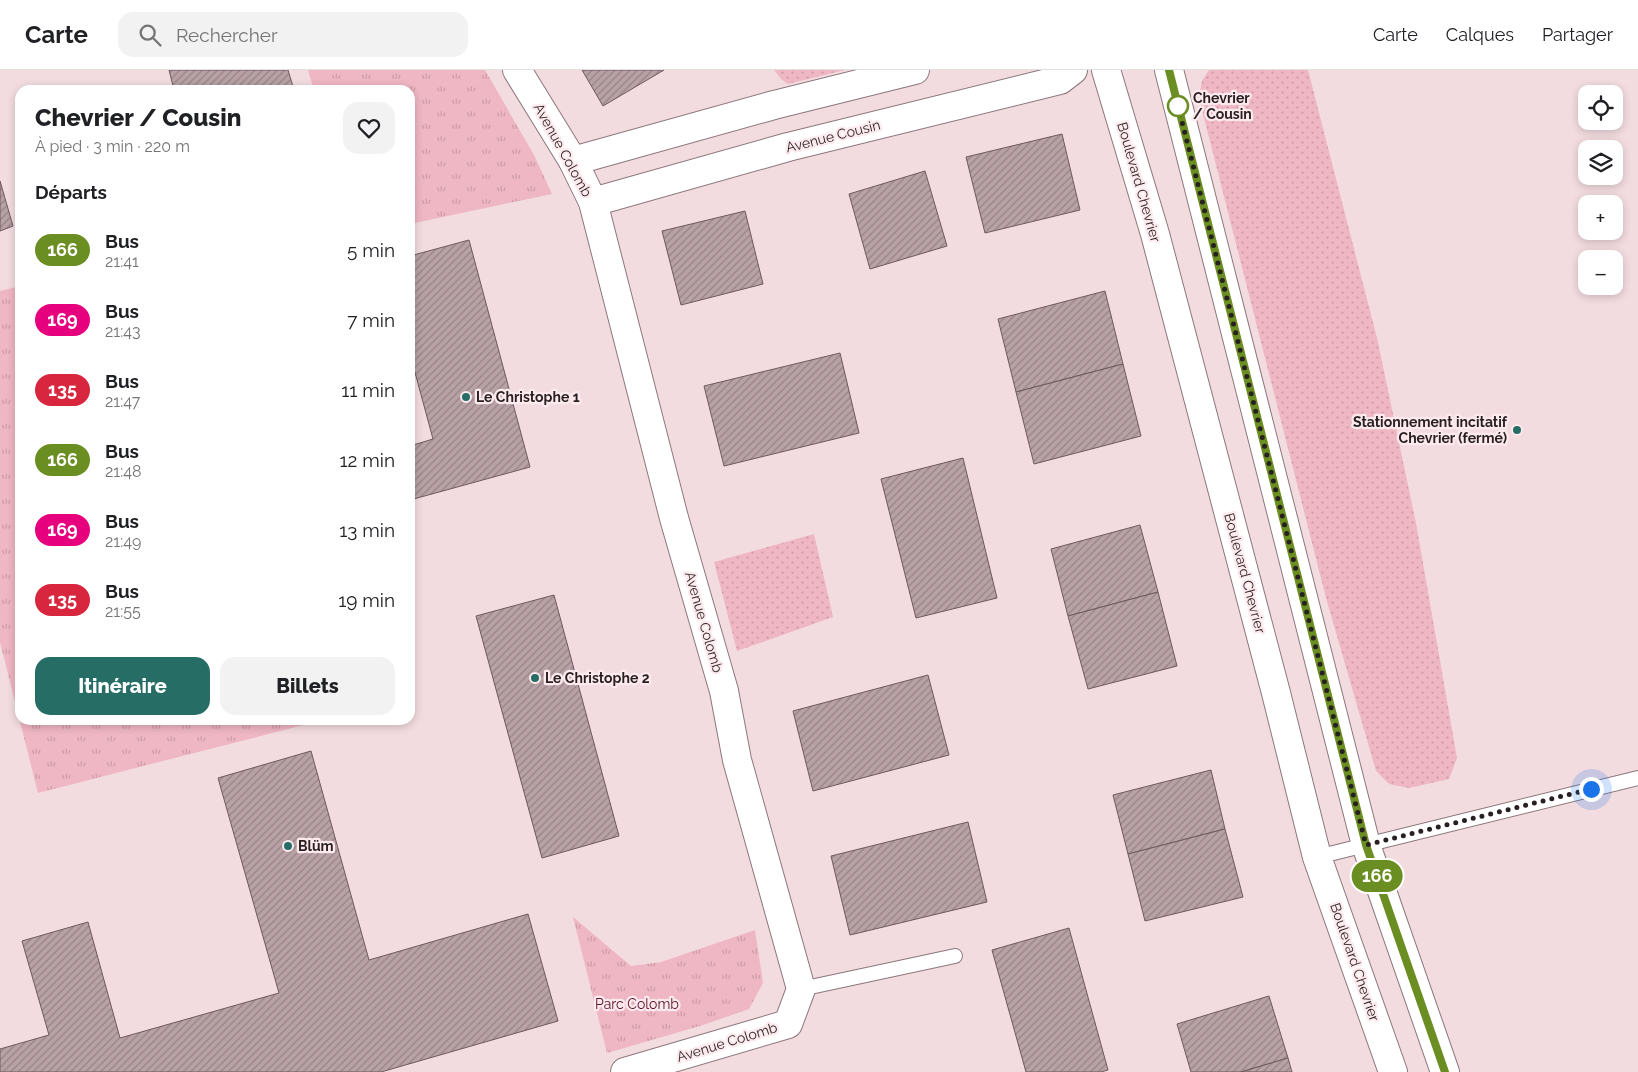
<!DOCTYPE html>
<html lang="fr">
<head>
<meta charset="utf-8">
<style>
	:root { --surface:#fff; --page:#f2f2f2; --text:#202124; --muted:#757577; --line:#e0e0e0; --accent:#266e65 }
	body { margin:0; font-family:Raleway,sans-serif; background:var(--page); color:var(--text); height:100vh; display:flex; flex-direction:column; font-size:19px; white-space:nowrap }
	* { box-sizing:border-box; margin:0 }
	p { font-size:16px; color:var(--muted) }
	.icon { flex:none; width:28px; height:28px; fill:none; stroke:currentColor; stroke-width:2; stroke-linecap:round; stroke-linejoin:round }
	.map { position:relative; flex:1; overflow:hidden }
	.panel { position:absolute; left:15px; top:15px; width:400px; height:640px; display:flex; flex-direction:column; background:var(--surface); border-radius:15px; box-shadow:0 2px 8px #0003 }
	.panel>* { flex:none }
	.badge { padding:0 10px; border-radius:16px; font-size:18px; line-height:32px }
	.controls { position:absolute; left:1578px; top:15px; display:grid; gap:10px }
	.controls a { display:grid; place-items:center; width:45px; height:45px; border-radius:10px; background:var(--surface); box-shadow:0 2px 8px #0003; font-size:25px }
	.you { position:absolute; width:25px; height:25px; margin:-12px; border:4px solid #fff; border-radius:50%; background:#1a73e8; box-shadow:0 0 0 8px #1a73e833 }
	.map>.badge { position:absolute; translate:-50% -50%; box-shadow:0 0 0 2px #fff }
	h2 { padding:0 20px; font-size:19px; line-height:45px }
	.round { display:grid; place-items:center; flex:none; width:52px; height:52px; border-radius:15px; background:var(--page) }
	.summary { display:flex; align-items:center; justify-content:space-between; height:85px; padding:0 20px }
	h1 { font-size:24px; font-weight:800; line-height:38px }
	.action { display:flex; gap:10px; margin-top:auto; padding:10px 20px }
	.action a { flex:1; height:58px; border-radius:15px; background:var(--accent); color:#fff; font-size:20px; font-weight:800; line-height:58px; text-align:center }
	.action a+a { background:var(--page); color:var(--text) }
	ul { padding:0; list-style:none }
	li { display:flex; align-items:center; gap:15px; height:70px; padding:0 20px }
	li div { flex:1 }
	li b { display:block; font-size:19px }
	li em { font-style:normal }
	li .badge { min-width:55px; font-weight:700; text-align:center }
	header { display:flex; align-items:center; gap:30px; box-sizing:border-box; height:70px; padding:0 25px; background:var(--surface); border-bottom:1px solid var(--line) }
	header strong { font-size:24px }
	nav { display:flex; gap:28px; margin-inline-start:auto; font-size:18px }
	.search { width:350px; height:45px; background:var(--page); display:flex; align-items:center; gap:12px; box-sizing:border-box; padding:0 18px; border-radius:15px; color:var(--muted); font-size:19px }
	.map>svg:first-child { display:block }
</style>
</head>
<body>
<header>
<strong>Carte</strong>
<div class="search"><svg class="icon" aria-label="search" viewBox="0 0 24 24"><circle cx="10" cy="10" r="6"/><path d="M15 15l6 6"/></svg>Rechercher</div>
<nav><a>Carte</a><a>Calques</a><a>Partager</a></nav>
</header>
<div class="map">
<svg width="1638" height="1002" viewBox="0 0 1638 1002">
	<defs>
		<pattern id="grass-dots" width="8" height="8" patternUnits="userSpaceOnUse" patternTransform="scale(1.25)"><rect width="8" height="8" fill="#efb6c3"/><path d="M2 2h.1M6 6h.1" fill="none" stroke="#cd9ca7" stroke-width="1.8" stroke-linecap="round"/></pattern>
		<pattern id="park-tufts" width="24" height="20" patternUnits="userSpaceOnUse" patternTransform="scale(1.25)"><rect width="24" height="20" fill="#efb6c3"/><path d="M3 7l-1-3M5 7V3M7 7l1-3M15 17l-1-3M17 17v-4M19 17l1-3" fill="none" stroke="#cd9ca7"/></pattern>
		<pattern id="building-hatch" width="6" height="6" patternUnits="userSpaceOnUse" patternTransform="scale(1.25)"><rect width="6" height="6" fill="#b8a2a6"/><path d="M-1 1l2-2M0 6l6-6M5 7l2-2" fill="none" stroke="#968387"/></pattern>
	</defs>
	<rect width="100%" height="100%" fill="#f3dce0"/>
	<!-- grass -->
	<g fill="url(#grass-dots)">
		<polygon points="774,0 845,0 788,14 781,9"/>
		<polygon points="1209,0 1308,0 1377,268 1416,453 1457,688 1449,709 1409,718 1389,714 1376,701 1326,528 1199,28 1202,11"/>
		<polygon points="814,464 833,547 737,581 714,492"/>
	</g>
	<!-- park -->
	<g fill="url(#park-tufts)">
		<polygon points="308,0 485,0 534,85 552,124 410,154 410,20 314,20"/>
		<polygon points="20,216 20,650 323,650 38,723 0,572 0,221"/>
		<polygon points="573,847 631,896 661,892 755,860 763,913 749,939 700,956 607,983"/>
	</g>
	<!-- building -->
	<g fill="url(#building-hatch)" stroke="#6d595e">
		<polygon points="169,0 288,0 294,20 174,20"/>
		<polygon points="582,0 664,0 603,36"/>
		<polygon points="1062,64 1080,140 985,163 966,87"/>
		<polygon points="925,101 947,176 870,199 849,124"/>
		<polygon points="0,111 13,156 0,161"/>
		<polygon points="745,141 763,214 681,235 662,161"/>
		<polygon points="469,170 530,397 410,430 410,376 433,369 410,284 410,186"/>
		<polygon points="1105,221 1123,294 1016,322 998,249"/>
		<polygon points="840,283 859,363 724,396 704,316"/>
		<polygon points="1123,294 1141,366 1034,394 1016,322"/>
		<polygon points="963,388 997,528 916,548 881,409"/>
		<polygon points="1140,455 1158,522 1068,546 1051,479"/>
		<polygon points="1158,522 1177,596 1088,619 1068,546"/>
		<polygon points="554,525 619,766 542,788 476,546"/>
		<polygon points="928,605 949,685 813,721 793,641"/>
		<polygon points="311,681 369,890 528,844 558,951 381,1002 0,1002 0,979 49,965 22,871 88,852 120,968 279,923 218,708"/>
		<polygon points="1211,700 1225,759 1128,784 1113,725"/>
		<polygon points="968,752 987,832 850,865 831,786"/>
		<polygon points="1225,759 1243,827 1145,851 1128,784"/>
		<polygon points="1069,858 1108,1000 1101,1002 1026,1002 992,880"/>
		<polygon points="1269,926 1288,988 1241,1002 1191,1002 1177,954"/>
		<polygon points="1288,988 1292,1002 1241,1002"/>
	</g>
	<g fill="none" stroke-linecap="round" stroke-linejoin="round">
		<defs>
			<g id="service">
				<polyline points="1317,787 1638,708"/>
				<polyline points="801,919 955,886"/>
			</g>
			<g id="minor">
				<polyline points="517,0 573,91 593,132 674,448 724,621 737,690 801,919 788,954 625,1002"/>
				<polyline points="573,91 774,35 915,0"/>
				<polyline points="593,132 788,77 1060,10 1073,0"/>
			</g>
			<g id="tertiary">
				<polyline points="1106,0 1155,164 1276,623 1317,787 1393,1002"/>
				<polyline points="1169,0 1366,775 1445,1002"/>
			</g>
		</defs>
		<!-- service casing -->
		<use href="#service" stroke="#8c777c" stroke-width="16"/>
		<!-- minor casing -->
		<use href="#minor" stroke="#8c777c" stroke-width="30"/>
		<!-- tertiary casing -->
		<use href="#tertiary" stroke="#8c777c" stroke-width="30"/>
		<!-- service -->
		<use href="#service" stroke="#fff" stroke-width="14"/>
		<!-- minor -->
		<use href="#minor" stroke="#fff" stroke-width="28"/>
		<!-- tertiary -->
		<use href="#tertiary" stroke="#fff" stroke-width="28"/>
	</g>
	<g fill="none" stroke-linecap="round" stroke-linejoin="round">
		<defs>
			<polyline id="line" points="1169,0 1366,775 1445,1002"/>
		</defs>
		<!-- line casing -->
		<use href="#line" stroke="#fff" stroke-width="11"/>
		<!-- line -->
		<use href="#line" stroke="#6b8e23" stroke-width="8"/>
		<!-- walk -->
		<polyline stroke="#281f21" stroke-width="5" stroke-dasharray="0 9" points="1178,36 1366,775 1591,719"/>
	</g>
	<!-- markers -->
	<circle fill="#fff" stroke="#6b8e23" stroke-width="2.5" cx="1178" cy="36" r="10"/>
	<g fill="#266e65" stroke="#fdeaee" stroke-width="2">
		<circle cx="466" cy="327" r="5"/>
		<circle cx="1517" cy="360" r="5"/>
		<circle cx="535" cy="608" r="5"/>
		<circle cx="288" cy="776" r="5"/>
	</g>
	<g text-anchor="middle" stroke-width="4.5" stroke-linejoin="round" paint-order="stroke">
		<!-- stop labels -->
		<g font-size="14" font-weight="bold" fill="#281f21" stroke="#fdeaee" text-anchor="start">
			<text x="1193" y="33">Chevrier<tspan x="1193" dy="16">/ Cousin</tspan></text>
		</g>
		<!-- street labels -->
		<g font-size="14" fill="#281f21" stroke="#fdeaee">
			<text transform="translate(833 66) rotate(-14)" y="5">Avenue Cousin</text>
			<text transform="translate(563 80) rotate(61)" y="5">Avenue Colomb</text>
			<text transform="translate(1139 112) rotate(74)" y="5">Boulevard Chevrier</text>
			<text transform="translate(1245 503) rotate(75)" y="5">Boulevard Chevrier</text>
			<text transform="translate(704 552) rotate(74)" y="5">Avenue Colomb</text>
			<text transform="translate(1355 892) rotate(71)" y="5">Boulevard Chevrier</text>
			<text transform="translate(727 972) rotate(-17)" y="5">Avenue Colomb</text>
		</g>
		<!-- poi labels -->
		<g font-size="14" font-weight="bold" fill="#281f21" stroke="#fdeaee" text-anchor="start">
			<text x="476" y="332">Le Christophe 1</text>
			<text x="1507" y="357" text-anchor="end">Stationnement incitatif<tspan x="1507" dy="16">Chevrier (fermé)</tspan></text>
			<text x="545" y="613">Le Christophe 2</text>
			<text x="298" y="781">Blüm</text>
		</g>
		<!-- park labels -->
		<g font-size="14" fill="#59102b" stroke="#fdeaee">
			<text x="637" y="939">Parc Colomb</text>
		</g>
	</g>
</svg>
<div class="controls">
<a><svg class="icon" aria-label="locate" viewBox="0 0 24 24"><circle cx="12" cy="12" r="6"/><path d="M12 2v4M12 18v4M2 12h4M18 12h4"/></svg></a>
<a><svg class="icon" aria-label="layers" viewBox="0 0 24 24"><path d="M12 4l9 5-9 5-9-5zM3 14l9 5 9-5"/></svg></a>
<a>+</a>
<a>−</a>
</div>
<div class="you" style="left:1591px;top:719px"></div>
<b class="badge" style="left:1377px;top:806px;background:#6b8e23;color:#fff">166</b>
<section class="panel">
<div class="summary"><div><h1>Chevrier / Cousin</h1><p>À pied · 3 min · 220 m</p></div><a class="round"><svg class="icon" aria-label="heart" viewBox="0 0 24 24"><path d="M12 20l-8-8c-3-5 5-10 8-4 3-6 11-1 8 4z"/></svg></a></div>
<h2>Départs</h2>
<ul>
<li><span class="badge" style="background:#6b8e23;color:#fff">166</span><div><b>Bus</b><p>21:41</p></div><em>5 min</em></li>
<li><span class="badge" style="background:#e6007e;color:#fff">169</span><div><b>Bus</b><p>21:43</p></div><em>7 min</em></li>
<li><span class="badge" style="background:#d7263d;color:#fff">135</span><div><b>Bus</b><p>21:47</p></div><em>11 min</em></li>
<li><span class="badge" style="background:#6b8e23;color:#fff">166</span><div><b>Bus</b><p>21:48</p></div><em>12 min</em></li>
<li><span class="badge" style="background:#e6007e;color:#fff">169</span><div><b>Bus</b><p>21:49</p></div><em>13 min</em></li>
<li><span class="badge" style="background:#d7263d;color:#fff">135</span><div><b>Bus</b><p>21:55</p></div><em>19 min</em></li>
</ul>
<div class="action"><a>Itinéraire</a><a>Billets</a></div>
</section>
</div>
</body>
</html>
